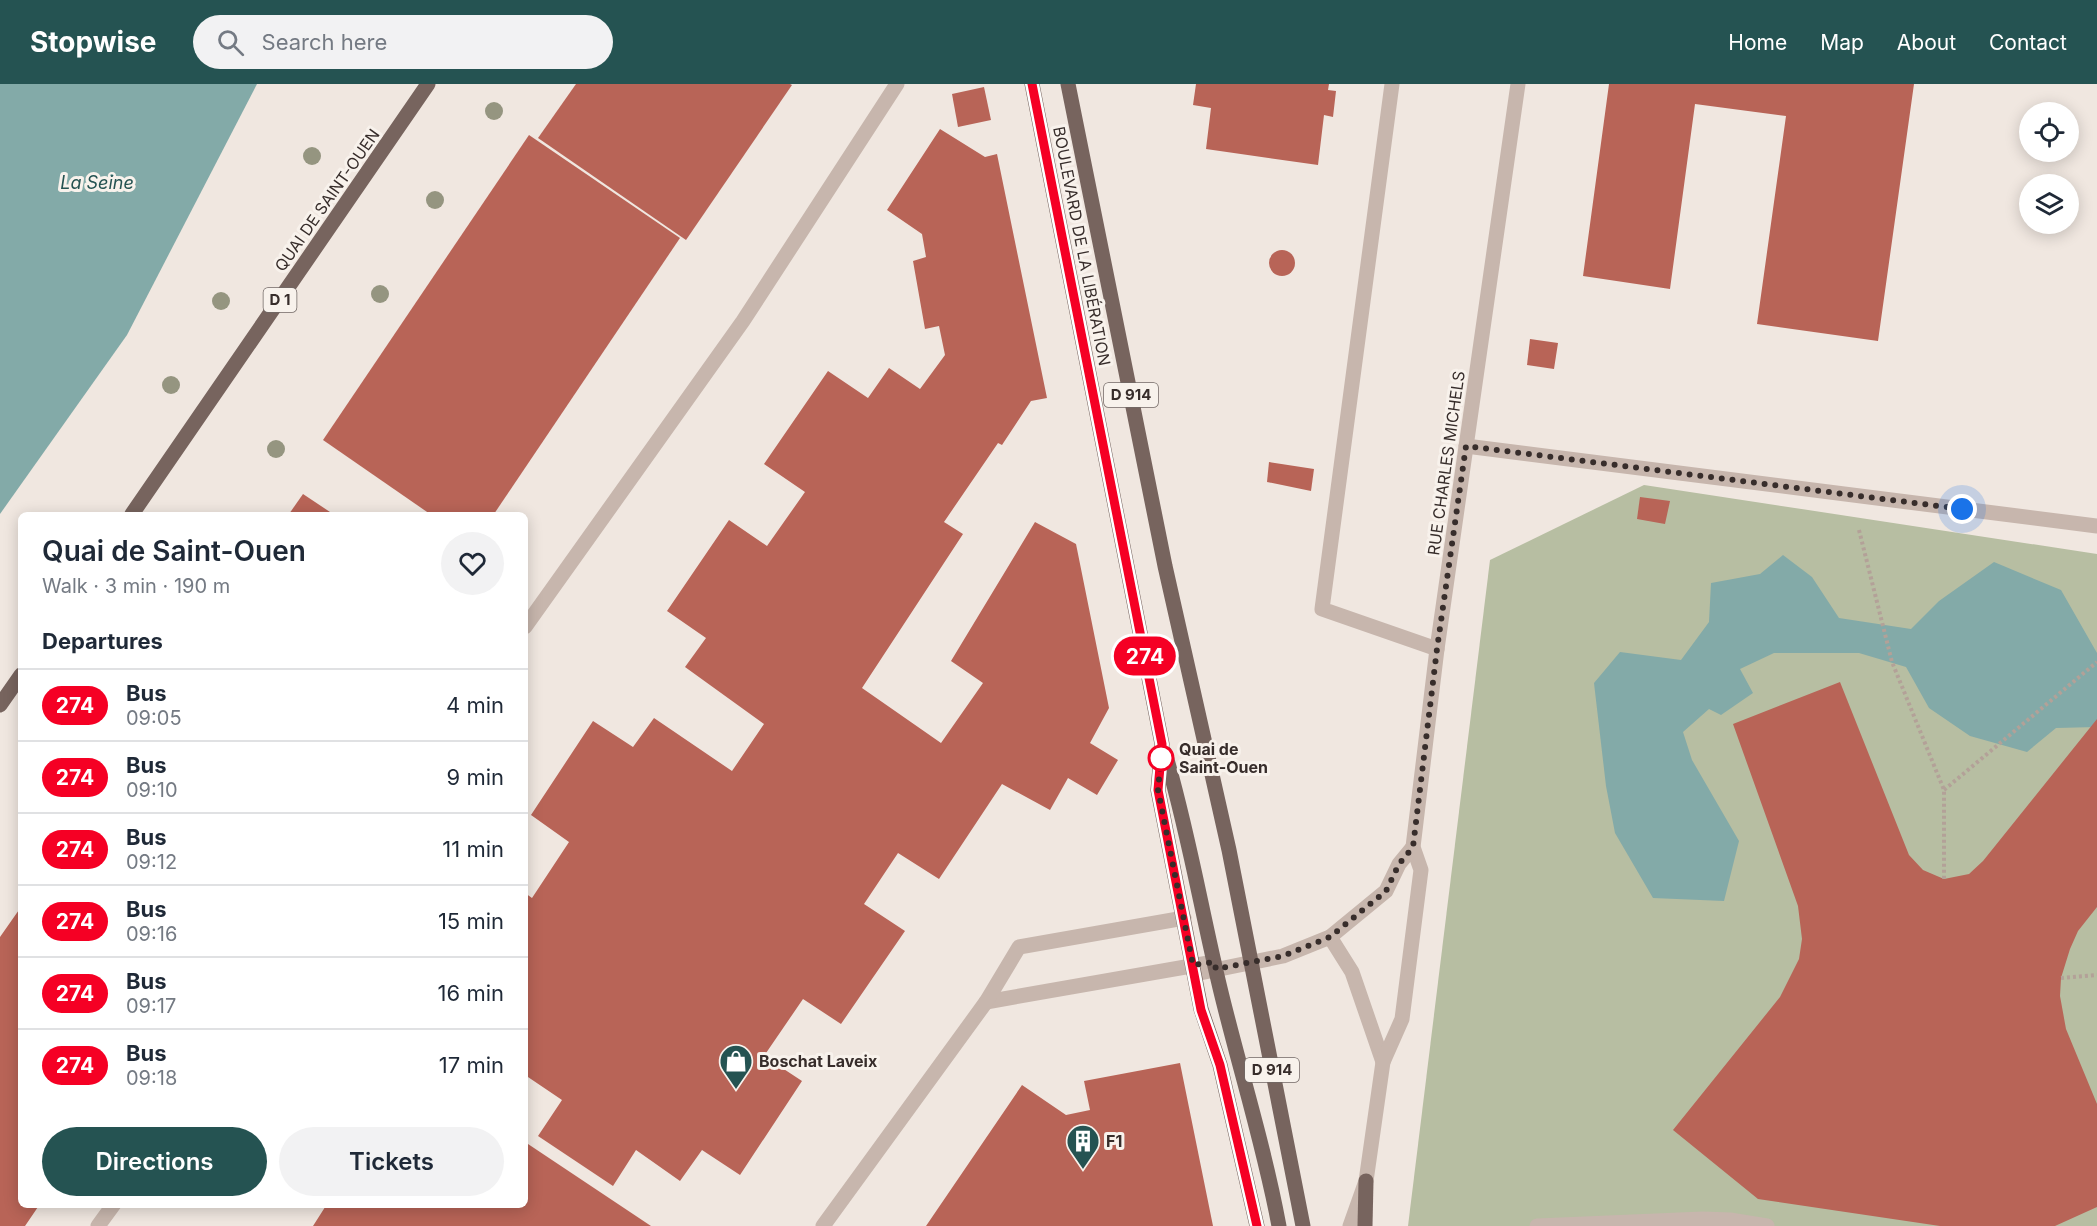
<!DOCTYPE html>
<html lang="en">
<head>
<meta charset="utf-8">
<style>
	:root { --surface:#fff; --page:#f2f2f3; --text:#1f2937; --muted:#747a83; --line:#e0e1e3; --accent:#255352 }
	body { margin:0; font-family:Inter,sans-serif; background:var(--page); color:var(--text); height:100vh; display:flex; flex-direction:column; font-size:22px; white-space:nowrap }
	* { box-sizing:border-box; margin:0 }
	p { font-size:20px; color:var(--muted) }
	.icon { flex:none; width:33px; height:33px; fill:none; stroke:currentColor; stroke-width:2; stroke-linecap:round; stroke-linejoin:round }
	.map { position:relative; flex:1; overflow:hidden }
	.drawer { position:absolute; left:18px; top:428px; width:510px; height:696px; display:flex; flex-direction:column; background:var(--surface); border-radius:9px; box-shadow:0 3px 15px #0003 }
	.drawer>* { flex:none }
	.badge { padding:0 12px; border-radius:20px; font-size:21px; line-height:39px }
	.buttons { position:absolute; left:2019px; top:18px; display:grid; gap:12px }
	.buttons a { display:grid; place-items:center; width:60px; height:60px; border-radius:50%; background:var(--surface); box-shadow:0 3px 15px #0003; font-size:30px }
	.you { position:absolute; width:30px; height:30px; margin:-15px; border:4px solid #fff; border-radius:50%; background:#1a73e8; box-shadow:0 0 0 9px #1a73e833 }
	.map>.badge { position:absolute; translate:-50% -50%; box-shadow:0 0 0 3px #fff }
	h2 { padding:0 24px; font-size:22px; line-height:54px }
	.round { display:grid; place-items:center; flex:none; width:63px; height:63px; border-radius:32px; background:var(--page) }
	.overview { display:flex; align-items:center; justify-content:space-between; height:102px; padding:0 24px }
	h1 { font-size:28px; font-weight:600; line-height:45px }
	.primary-button { display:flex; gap:12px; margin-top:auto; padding:12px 24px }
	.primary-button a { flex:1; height:69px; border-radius:36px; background:var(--accent); color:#fff; font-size:24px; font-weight:600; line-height:69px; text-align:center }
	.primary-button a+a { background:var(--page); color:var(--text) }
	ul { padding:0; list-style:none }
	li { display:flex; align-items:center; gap:18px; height:72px; padding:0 24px; border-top:2px solid var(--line) }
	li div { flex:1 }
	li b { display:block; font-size:22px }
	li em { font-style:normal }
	li .badge { min-width:66px; font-weight:700; text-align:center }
	header { display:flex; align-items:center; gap:36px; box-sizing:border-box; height:84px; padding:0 30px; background:var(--accent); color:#fff }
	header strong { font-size:28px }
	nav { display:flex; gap:33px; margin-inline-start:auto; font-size:21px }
	.search { width:420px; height:54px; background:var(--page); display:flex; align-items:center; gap:15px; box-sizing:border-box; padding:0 21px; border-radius:33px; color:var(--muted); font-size:22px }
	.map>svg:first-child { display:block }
</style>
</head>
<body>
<header>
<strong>Stopwise</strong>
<div class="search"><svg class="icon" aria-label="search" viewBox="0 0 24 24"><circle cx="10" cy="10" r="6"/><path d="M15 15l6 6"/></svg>Search here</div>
<nav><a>Home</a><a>Map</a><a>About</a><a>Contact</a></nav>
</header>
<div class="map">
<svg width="2097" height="1142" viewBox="0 0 2097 1142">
	<rect width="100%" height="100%" fill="#f0e7e0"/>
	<!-- green -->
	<polygon fill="#b7bea2" points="1644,401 2097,470 2097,1142 1408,1142 1490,476"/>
	<!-- water -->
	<g fill="#83aaa8">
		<polygon points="0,0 257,0 127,251 0,430"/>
		<polygon points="1783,471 1812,493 1839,534 1911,545 1939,517 1994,478 2061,506 2097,569 2097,643 2056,644 2027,668 1970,652 1929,624 1906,583 1859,569 1774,569 1740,585 1753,609 1721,631 1709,625 1683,648 1692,676 1739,757 1724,817 1653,814 1615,749 1606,702 1594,599 1620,568 1681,576 1709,538 1711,499 1760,490"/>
	</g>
	<!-- building -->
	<g fill="#b86457">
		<polygon points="576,0 790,0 792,1 686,156 538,54"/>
		<polygon points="1196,0 1329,0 1328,6 1336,7 1333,33 1324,31 1318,81 1206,65 1211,24 1193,21"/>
		<polygon points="1609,0 1914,0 1878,257 1757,240 1786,32 1695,20 1670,205 1583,192"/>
		<polygon points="984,3 991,36 958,43 952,10"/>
		<polygon points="940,45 985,73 997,70 1047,314 1031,317 1002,361 998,359 944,438 963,450 862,604 941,659 983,599 951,577 1035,438 1076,460 1109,624 1090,659 1118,676 1097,711 1068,694 1050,726 1002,700 939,795 898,769 864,820 905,847 841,940 803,915 764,972 802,997 740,1091 702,1066 680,1097 636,1066 613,1102 538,1052 562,1016 525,991 525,809 532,814 569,758 531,731 593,637 633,663 654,634 732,687 764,640 685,583 706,554 667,527 729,436 767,462 805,408 764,380 828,287 868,314 889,284 920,305 945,271 939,242 925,245 913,177 926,173 922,150 887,126"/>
		<polygon points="529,51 680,154 494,430 430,430 323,356"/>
		<circle cx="1282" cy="179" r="13"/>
		<polygon points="1530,255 1558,259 1554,285 1527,281"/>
		<polygon points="1269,378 1314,385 1311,407 1267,398"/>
		<polygon points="303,410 333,430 289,430"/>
		<polygon points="1640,413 1670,417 1665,440 1637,435"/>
		<polygon points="1840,598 1909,771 1923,786 1944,795 1969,790 1983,777 2097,635 2097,823 2078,847 2070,865 2061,894 2060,912 2066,945 2097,1020 2097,1123 2055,1142 1940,1142 1758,1115 1673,1046 1780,913 1799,875 1802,855 1798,822 1733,640"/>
		<polygon points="21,823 21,1120 40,1120 25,1142 0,1142 0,853"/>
		<polygon points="1180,979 1213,1142 926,1142 1022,1001 1066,1031 1090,1026 1084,997"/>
		<polygon points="525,1058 651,1142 313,1142 327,1120 525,1120"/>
	</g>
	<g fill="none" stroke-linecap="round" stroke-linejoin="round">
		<!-- path -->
		<g stroke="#b3a198" stroke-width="4" stroke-dasharray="3 3" stroke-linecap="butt">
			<polyline points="1859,446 1892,578 1944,706 1944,795"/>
			<polyline points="1944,706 2097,578"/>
			<polyline points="2061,894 2097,891"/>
		</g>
		<!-- lane -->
		<g stroke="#c7b6ad" stroke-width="15">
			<polyline points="1392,0 1322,525 1437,565"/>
			<polyline points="1466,362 2097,442"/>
			<polyline points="525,543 743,237 897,0"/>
			<polyline points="986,918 1214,878"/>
			<polyline points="98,1142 114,1120"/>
			<polyline points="823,1142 986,918 1019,863 1184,834"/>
			<polyline points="1537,1142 1703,1135 1730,1136 1767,1142"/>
		</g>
		<!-- street -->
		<g stroke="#c7b6ad" stroke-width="15">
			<polyline points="1330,853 1352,888 1383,978"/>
			<polyline points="1195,890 1283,872 1330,853 1386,807 1399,780 1413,763"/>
			<polyline points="1350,1142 1366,1097 1383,978 1402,935 1421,786 1413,763 1437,565 1518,0"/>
		</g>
		<!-- primary -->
		<g stroke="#77645e" stroke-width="15">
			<polyline points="1032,0 1162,660 1158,706 1201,925 1220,981 1257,1142"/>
			<polyline points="1068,0 1165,482 1229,766 1303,1142"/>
			<polyline points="132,430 428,0"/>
			<polyline points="0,621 21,591"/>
			<path d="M1165 669C1188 746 1201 825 1220 904 1239 983 1264 1061 1279 1142"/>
			<polyline points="1365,1142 1366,1097"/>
		</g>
	</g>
	<!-- trees -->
	<g fill="#959580">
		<circle cx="494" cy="27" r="9"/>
		<circle cx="312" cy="72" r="9"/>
		<circle cx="435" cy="116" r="9"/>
		<circle cx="380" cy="210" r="9"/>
		<circle cx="221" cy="217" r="9"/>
		<circle cx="171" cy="301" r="9"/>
		<circle cx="276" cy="365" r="9"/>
	</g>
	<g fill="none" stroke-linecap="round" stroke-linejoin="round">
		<defs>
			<polyline id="line" points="1032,0 1162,660 1158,706 1201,926 1220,981 1257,1142"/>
		</defs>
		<!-- line casing -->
		<use href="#line" stroke="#fff" stroke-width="14"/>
		<!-- line -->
		<use href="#line" stroke="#f50024" stroke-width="9"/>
		<!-- walk -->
		<polyline stroke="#372d2b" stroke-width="6" stroke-dasharray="0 10.8" points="1161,674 1158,706 1193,881 1214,878 1216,885 1283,872 1330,853 1386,807 1399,780 1413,763 1437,565 1466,362 1962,425"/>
	</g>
	<!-- icons -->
	<defs>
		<symbol id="shop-pin" viewBox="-11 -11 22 30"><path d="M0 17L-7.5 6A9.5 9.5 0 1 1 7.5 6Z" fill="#255352" stroke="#f8f2ec"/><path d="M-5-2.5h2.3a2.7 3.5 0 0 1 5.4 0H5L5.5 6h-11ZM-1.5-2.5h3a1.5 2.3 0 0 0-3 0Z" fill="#fff"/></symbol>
		<symbol id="building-pin" viewBox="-11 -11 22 30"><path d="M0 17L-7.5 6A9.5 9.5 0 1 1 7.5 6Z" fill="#255352" stroke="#f8f2ec"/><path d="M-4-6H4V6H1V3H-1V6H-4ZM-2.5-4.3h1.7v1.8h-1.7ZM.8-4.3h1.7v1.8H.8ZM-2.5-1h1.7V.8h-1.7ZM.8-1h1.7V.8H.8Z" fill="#fff"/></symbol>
	</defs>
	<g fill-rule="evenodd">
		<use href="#shop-pin" x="717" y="958" width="38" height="52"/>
		<use href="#building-pin" x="1064" y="1038" width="38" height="52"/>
	</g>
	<!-- markers -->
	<circle fill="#fff" stroke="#f50024" stroke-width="3" cx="1161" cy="674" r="12"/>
	<g text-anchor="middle" stroke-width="6" stroke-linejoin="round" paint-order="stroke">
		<!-- shield labels -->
		<g fill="#f8f2ec" stroke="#716865" stroke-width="1.5">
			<rect x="263.5" y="204" width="33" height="24" rx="4.5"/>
			<rect x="1104" y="299" width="54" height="24" rx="4.5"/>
			<rect x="1245" y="974" width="54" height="24" rx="4.5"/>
		</g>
		<g font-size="15" font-weight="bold" fill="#372d2b">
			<text x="280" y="221">D 1</text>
			<text x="1131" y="316">D 914</text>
			<text x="1272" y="991">D 914</text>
		</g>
		<!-- street labels -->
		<g font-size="16" fill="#372d2b" stroke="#f8f2ec">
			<text transform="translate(327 116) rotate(-55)" y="6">QUAI DE SAINT-OUEN</text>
			<text transform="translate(1082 162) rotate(79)" y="6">BOULEVARD DE LA LIBÉRATION</text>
			<text transform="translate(1446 379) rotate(-82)" y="6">RUE CHARLES MICHELS</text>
		</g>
		<!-- stop labels -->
		<g font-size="16" font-weight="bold" fill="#372d2b" stroke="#f8f2ec" text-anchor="start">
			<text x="1179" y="671">Quai de<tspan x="1179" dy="18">Saint-Ouen</tspan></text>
		</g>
		<!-- poi labels -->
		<g font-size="16" font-weight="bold" fill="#372d2b" stroke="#f8f2ec" text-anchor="start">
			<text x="759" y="983">Boschat Laveix</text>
			<text x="1106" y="1063">F1</text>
		</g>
		<!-- water labels -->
		<g font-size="18" font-style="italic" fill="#255352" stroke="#f8f2ec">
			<text x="97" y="105">La Seine</text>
		</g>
	</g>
</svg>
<div class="buttons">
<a><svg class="icon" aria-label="locate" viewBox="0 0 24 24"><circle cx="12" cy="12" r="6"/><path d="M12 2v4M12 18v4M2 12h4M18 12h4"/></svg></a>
<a><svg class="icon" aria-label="layers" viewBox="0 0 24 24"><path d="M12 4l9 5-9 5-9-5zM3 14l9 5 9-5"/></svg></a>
</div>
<div class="you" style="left:1962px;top:425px"></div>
<b class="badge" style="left:1145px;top:572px;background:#f50024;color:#fff">274</b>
<section class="drawer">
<div class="overview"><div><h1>Quai de Saint-Ouen</h1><p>Walk · 3 min · 190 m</p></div><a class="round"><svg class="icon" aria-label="heart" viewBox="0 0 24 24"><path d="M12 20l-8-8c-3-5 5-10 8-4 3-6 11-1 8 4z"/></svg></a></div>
<h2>Departures</h2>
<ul>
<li><span class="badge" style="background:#f50024;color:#fff">274</span><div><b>Bus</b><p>09:05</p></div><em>4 min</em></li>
<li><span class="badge" style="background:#f50024;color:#fff">274</span><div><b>Bus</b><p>09:10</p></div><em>9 min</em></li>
<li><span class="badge" style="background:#f50024;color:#fff">274</span><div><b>Bus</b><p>09:12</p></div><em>11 min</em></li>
<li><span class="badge" style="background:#f50024;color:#fff">274</span><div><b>Bus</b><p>09:16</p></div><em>15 min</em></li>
<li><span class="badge" style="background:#f50024;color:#fff">274</span><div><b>Bus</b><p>09:17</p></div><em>16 min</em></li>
<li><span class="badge" style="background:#f50024;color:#fff">274</span><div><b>Bus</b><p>09:18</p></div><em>17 min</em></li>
</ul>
<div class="primary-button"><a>Directions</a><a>Tickets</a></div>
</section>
</div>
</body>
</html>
